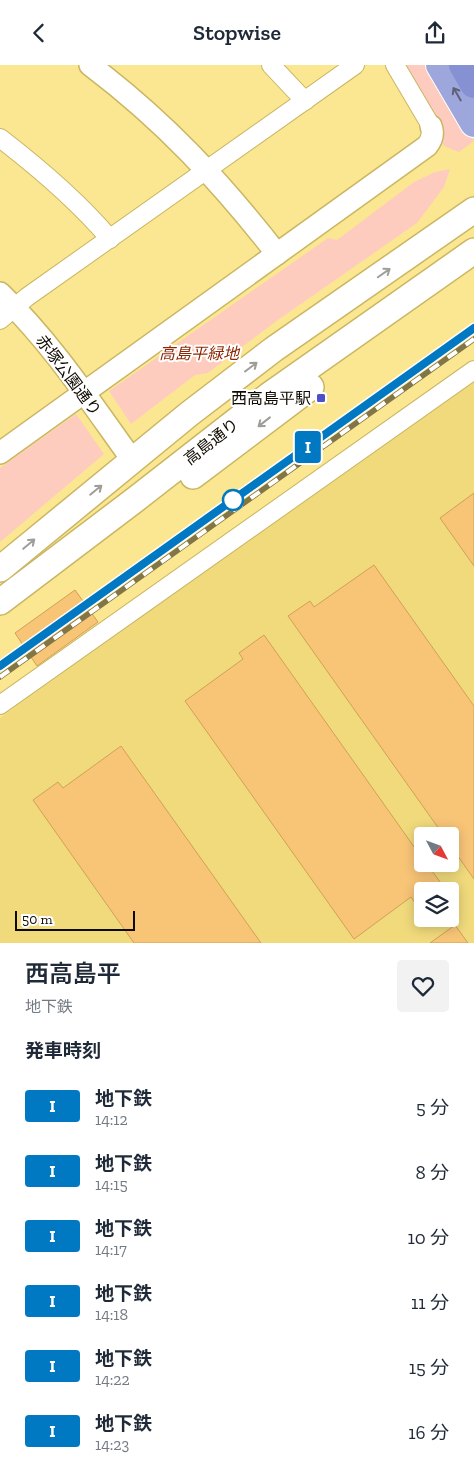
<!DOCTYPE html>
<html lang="ja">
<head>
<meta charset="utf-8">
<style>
	:root { --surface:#fff; --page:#f2f2f3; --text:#1f2937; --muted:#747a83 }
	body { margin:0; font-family:"Zilla Slab","Noto Sans JP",serif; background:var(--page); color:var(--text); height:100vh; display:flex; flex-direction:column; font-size:19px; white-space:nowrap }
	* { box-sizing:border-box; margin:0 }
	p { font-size:16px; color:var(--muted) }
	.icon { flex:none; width:28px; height:28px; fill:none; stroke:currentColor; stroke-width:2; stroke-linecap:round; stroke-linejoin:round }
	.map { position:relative; height:878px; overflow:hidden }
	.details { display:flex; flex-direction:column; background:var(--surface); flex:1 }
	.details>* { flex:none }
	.badge { padding:0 10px; border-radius:4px; font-size:18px; line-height:32px }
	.needle { width:32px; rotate:131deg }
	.tools { position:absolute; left:414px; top:762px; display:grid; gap:10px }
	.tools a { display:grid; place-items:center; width:45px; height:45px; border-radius:5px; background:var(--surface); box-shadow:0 2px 12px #0003; font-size:25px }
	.scale { position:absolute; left:15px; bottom:12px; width:120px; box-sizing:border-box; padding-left:5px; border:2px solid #100b00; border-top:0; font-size:14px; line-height:18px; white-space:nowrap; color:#100b00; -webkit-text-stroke:4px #fff; paint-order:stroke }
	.map>.badge { position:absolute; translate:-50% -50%; box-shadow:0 0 0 2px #fff }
	h2 { padding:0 25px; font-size:19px; line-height:45px }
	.round { display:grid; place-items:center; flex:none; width:52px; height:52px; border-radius:5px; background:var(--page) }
	.overview { display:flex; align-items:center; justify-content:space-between; height:85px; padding:0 25px }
	h1 { font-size:24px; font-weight:600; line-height:38px }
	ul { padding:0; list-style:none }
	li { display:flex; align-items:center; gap:15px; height:65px; padding:0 25px }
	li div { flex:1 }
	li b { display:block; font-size:19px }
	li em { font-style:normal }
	li .badge { min-width:55px; font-weight:700; text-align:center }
	header { display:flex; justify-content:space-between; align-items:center; height:65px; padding:0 25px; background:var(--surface); font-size:22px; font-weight:600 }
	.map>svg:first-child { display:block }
</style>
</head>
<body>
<header><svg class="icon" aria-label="back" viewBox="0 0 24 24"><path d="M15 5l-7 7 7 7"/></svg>Stopwise<svg class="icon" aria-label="share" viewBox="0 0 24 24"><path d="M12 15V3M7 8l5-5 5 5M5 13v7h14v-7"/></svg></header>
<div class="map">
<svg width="474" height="878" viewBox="0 0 474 878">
	<rect width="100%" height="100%" fill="#fbe792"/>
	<!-- built -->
	<path fill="#f0da7c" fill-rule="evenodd" d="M474 315V878H0V653ZM422 771H450V799H422ZM422 826H450V854H422Z"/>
	<!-- green -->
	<g fill="#fdccbe">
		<polygon points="399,0 432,0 474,76 459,87 444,81 427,48"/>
		<polygon points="450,104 444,122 417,158 275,257 208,308 195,310 131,359 109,326 328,173 337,175 414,117 435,107"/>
		<polygon points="76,349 104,389 0,477 0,403"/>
	</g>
	<!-- building -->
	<g fill="#f8c577" stroke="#d0a057">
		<polygon points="474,428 474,501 440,453"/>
		<polygon points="374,500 474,641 474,814 450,780 450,771 444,771 288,551 310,536 314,542"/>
		<polygon points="75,525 98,557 37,601 15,568"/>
		<polygon points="264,570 422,793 422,799 427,799 443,821 436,826 422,826 422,848 411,832 354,874 185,636 243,594 239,588"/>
		<polygon points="121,681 261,878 134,878 33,735 58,717 63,723"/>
		<polygon points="455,860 468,878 430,878"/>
	</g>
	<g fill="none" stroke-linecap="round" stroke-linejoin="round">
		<defs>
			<g id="minor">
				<polyline points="271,0 305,36"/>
				<polyline points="395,0 431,61"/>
				<path d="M0 73C39 103 78 136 110 174"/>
				<polyline points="0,255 27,232 355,0"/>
				<polyline points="0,640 474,305"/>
			</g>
			<g id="tertiary">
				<path d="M90 0C164 56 220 116 277 189"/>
				<path d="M0 228C52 278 91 338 133 396"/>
				<path d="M0 388 427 81C432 75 434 69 431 61"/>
			</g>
			<g id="secondary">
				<polyline points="193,411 311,322"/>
				<polyline points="0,504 189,349 274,284 474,145"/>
				<polyline points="0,537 136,434 268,331 474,186"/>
			</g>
			<polyline id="trunk" points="440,0 474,58"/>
			<polyline id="motorway" points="463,0 474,19"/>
		</defs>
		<!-- minor casing -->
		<use href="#minor" stroke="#cab662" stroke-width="20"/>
		<!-- tertiary casing -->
		<use href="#tertiary" stroke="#cab662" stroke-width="24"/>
		<!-- secondary casing -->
		<use href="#secondary" stroke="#cab662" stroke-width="28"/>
		<!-- trunk casing -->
		<use href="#trunk" stroke="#fff" stroke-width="30"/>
		<!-- motorway casing -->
		<use href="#motorway" stroke="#fff" stroke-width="30"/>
		<!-- minor -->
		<use href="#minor" stroke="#fff" stroke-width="18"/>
		<!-- tertiary -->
		<use href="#tertiary" stroke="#fff" stroke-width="21"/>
		<!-- secondary -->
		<use href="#secondary" stroke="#fff" stroke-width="25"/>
		<!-- trunk -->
		<use href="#trunk" stroke="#9ea7dc" stroke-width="28"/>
		<!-- motorway -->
		<use href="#motorway" stroke="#8691d4" stroke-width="28"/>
		<defs>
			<g id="rail">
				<polyline points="0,601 474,263"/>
				<polyline points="0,612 474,274"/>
			</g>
		</defs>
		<!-- rail casing -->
		<use href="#rail" stroke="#827647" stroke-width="5.5"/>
		<!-- rail -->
		<use href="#rail" stroke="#fff" stroke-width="4" stroke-dasharray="11" stroke-linecap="butt"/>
	</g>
	<!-- one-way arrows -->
	<defs><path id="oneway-shaft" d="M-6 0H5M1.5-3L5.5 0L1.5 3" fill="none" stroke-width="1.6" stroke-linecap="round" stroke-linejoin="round" transform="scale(1.25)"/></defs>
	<use stroke="#5e6179" href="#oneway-shaft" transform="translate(457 29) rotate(-120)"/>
	<g stroke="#9f9d99">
		<use href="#oneway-shaft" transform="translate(384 208) rotate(-35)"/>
		<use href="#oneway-shaft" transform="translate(251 302) rotate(-37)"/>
		<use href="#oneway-shaft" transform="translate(264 357) rotate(142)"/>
		<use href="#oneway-shaft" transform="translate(96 425) rotate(-39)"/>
		<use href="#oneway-shaft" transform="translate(29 479) rotate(-40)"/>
	</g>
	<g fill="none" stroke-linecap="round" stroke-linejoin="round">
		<defs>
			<polyline id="line" points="0,601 474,263"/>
		</defs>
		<!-- line casing -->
		<use href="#line" stroke="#fff" stroke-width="11"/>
		<!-- line -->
		<use href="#line" stroke="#0079c2" stroke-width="8"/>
	</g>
	<!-- markers -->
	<rect fill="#4d50c6" stroke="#fff" stroke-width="2" x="316" y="328" width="10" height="10" rx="2.5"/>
	<circle fill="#fff" stroke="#0079c2" stroke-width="2.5" cx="233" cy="435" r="10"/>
	<g text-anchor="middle" stroke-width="4" stroke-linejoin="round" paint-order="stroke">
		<!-- park labels -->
		<g font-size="16" font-style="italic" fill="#8d2804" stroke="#fff">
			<text x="199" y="294">高島平緑地</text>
		</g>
		<!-- street labels -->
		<g font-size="16" fill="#100b00" stroke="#fff">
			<text transform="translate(69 310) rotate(53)" y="6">赤塚公園通り</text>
			<text transform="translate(211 376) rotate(-38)" y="6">高島通り</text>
		</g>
		<!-- poi labels -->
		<g font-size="16" fill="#100b00" stroke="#fff" text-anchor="end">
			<text x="311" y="339">西高島平駅</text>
		</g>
	</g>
</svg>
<div class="tools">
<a><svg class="needle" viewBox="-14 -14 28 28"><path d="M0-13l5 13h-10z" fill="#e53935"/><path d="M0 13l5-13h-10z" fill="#747a83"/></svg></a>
<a><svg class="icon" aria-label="layers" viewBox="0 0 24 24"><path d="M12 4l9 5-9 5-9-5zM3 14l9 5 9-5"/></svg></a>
</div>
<div class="scale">50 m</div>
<b class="badge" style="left:308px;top:382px;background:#0079c2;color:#fff">I</b>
</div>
<section class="details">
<div class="overview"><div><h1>西高島平</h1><p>地下鉄</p></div><a class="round"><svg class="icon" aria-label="heart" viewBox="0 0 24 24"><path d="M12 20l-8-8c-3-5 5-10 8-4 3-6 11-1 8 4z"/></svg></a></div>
<h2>発車時刻</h2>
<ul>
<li><span class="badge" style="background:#0079c2;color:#fff">I</span><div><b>地下鉄</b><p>14:12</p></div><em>5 分</em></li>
<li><span class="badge" style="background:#0079c2;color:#fff">I</span><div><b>地下鉄</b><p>14:15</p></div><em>8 分</em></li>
<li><span class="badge" style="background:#0079c2;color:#fff">I</span><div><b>地下鉄</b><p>14:17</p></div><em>10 分</em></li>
<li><span class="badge" style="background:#0079c2;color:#fff">I</span><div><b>地下鉄</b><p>14:18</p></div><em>11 分</em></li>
<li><span class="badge" style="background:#0079c2;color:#fff">I</span><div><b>地下鉄</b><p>14:22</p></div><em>15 分</em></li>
<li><span class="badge" style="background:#0079c2;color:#fff">I</span><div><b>地下鉄</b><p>14:23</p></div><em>16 分</em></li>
</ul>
</section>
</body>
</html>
